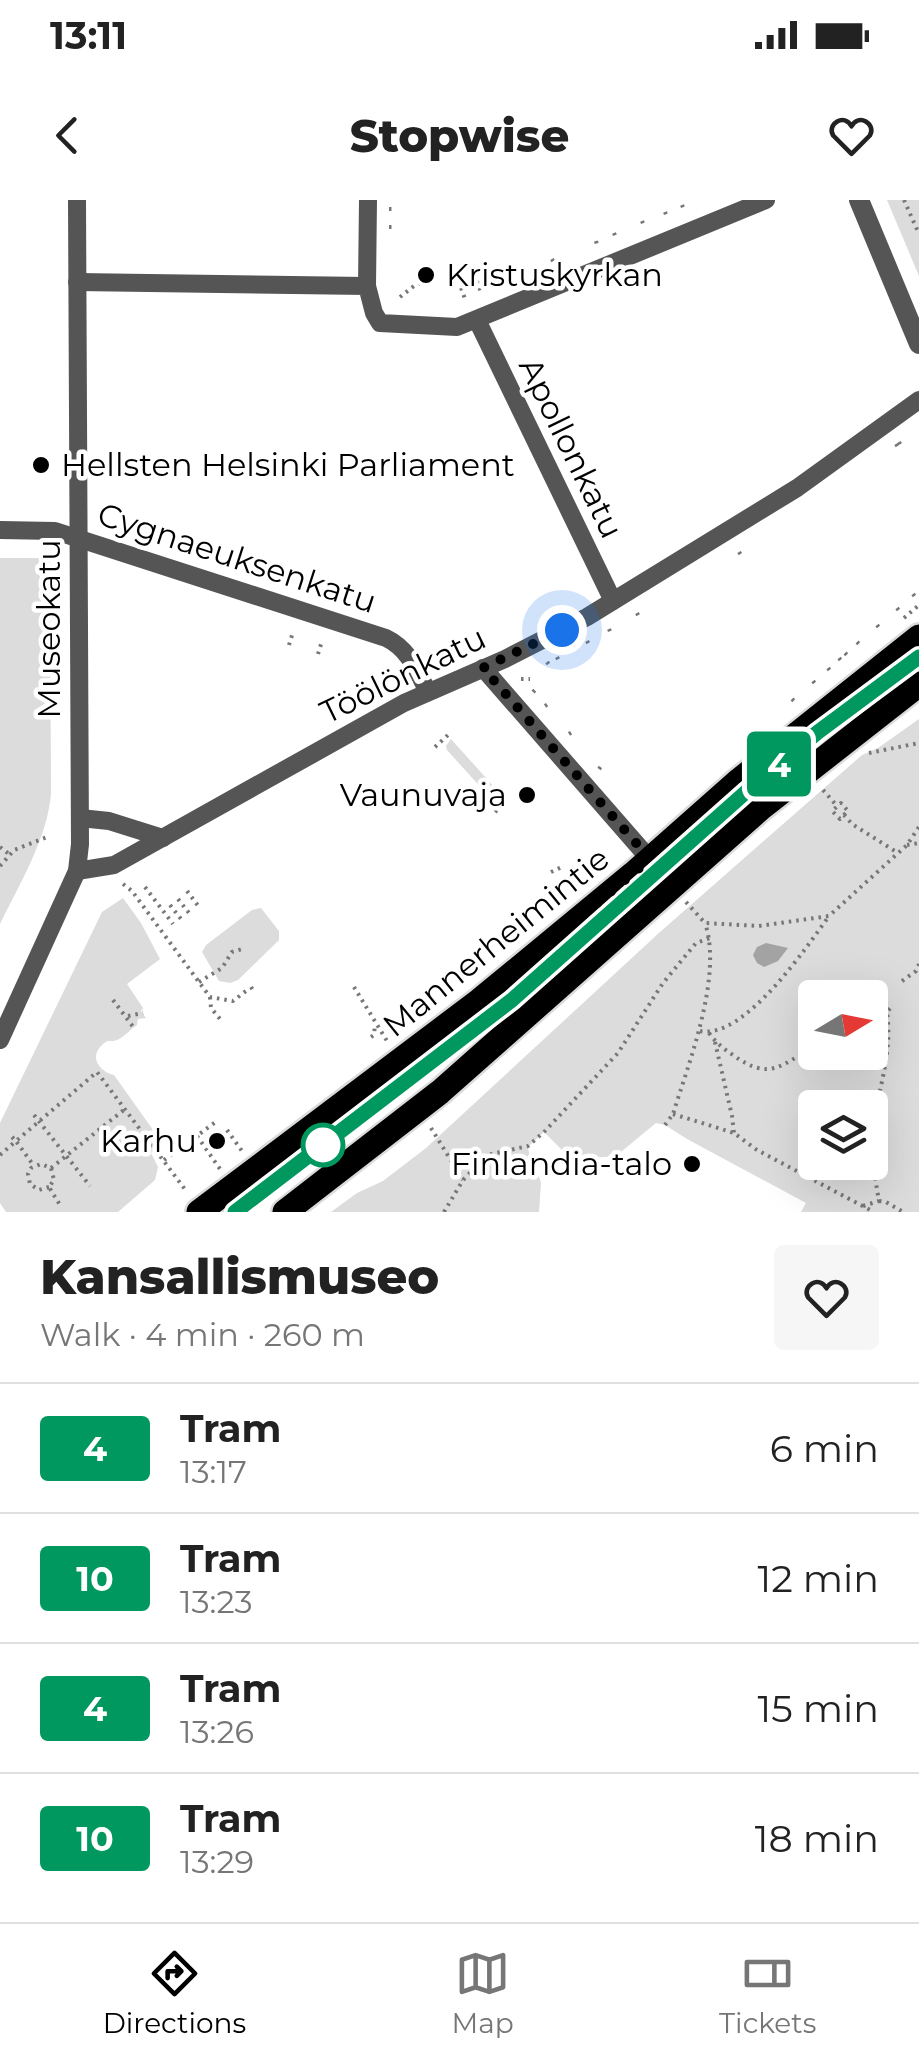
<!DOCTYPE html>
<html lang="en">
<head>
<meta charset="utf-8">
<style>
	:root { --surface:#fff; --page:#f6f6f6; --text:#222; --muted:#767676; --line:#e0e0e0; --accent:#000 }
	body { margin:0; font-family:Montserrat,sans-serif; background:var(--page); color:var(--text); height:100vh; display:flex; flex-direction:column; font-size:38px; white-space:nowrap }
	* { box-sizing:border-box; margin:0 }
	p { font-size:32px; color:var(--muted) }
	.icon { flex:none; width:55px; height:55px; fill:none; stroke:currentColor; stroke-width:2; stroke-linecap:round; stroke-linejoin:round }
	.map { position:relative; height:1012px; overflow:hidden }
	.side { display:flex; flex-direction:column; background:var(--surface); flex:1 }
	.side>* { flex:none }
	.badge { padding:0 20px; border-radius:8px; font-size:35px; line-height:65px }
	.needle { width:65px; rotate:80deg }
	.controls { position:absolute; left:798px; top:780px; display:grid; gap:20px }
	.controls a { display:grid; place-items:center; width:90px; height:90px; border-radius:10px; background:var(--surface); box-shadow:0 10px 40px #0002; font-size:50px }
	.you { position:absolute; width:50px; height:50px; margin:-25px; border:8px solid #fff; border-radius:50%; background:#1a73e8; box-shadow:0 0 0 15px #1a73e833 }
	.map>.badge { position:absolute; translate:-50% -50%; box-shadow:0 0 0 5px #fff }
	.round { display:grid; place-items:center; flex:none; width:105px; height:105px; border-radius:10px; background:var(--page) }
	.overview { display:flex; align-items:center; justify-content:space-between; height:170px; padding:0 40px }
	h1 { font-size:48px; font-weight:800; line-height:75px }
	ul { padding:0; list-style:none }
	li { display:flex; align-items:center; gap:30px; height:130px; padding:0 40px; border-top:2px solid var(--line) }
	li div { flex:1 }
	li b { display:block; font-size:38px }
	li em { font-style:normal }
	li .badge { min-width:110px; font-weight:700; text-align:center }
	.status { display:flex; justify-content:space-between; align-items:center; height:70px; padding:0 50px; background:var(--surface); direction:ltr }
	.status svg { height:28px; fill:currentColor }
	header { display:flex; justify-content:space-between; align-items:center; height:130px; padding:0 40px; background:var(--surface); font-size:45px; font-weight:800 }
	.tabs { display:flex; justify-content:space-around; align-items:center; height:140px; border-top:2px solid var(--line); background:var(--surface); font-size:28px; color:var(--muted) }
	.tabs a { display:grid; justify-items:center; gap:5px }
	.tabs .current { color:var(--accent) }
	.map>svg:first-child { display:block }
</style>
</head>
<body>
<div class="status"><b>13:11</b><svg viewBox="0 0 49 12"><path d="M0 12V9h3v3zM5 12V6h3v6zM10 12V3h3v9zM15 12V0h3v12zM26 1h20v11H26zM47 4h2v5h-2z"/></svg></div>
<header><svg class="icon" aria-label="back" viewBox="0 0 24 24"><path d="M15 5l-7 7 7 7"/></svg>Stopwise<svg class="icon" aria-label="heart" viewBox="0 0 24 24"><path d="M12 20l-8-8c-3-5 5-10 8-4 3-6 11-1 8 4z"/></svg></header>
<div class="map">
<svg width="919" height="1012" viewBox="0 0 919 1012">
	<rect width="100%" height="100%" fill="#fff"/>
	<!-- green -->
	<g fill="#dcdcdc" fill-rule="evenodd">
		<polygon points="887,0 919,0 919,76"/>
		<path d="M0 358H50L51 594C47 639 20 683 0 724Z"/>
		<path d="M919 519V1012H801L806 1003 687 939 665 925 656 923 616 956 592 958 562 950 544 932 528 947 531 963 536 966 541 983 539 1012H331L357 993 383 981 426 948 660 732 862 555 878 548ZM815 798H870V852H815ZM815 908H870V962H815Z"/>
		<polygon points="451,539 495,588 484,591 447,550 446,546"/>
		<path d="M123 698 141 723 160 759 127 784 143 808 141 811 146 818 138 819 137 825C131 829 124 837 117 840 108 843 109 838 102 845 88 858 101 872 114 875L163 944 151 953 158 967 155 980 118 1012H6L0 1003V923L102 712Z"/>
		<polygon points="261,708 279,731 279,740 238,780 230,783 219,781 202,752 206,745 252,710"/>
	</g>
	<!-- water -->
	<polygon fill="#a3a3a3" points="766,743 788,748 778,761 764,767 757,763 753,755 757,747"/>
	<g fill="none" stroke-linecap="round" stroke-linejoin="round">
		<defs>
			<g id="primary">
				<polyline points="199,1012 479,801 633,674 737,582 919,437"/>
				<polyline points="285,1012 440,892 761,608 919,484"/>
			</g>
		</defs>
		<!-- primary casing -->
		<use href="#primary" stroke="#dbdbdb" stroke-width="30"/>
		<!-- path -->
		<g stroke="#777" stroke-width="4" stroke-dasharray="2.5 5" stroke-linecap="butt">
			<polyline points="904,0 919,34"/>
			<polyline points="682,5 684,10"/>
			<polyline points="389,9 396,9"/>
			<polyline points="665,12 667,17"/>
			<polyline points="642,21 644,26"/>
			<polyline points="389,27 396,27"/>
			<polyline points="614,33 616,38"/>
			<polyline points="596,41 597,45"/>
			<polyline points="552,59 554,63"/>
			<polyline points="493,74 498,86"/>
			<polyline points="477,81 481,93"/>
			<polyline points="461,88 465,99"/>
			<polyline points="400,97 414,86 426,80"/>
			<polyline points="899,242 901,246"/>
			<polyline points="896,244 898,247"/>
			<polyline points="739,352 741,355"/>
			<polyline points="45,374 55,373"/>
			<polyline points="913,394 916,398"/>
			<polyline points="897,408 900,412"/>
			<polyline points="637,413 639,417"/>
			<polyline points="904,418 919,405"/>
			<polyline points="877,425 880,429"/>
			<polyline points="609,429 611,434"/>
			<polyline points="587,441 590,446"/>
			<polyline points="857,442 861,446"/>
			<polyline points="289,445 293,432"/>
			<polyline points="572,448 575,453"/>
			<polyline points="845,453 849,457"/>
			<polyline points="45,454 56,454"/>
			<polyline points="318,454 322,441"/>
			<polyline points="557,457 559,461"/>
			<polyline points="839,458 842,462"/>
			<polyline points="547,462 550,466"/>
			<polyline points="828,468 831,472"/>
			<polyline points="521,479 530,479"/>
			<polyline points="813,481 816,485"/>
			<polyline points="533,492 535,490"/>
			<polyline points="792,499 796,503"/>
			<polyline points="545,506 548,504"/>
			<polyline points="569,534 572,532"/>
			<polyline points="435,547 448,535"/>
			<polyline points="869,553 919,543"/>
			<polyline points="599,569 602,565"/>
			<polyline points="823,590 837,606"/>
			<polyline points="495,612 507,601"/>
			<polyline points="844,615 848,611 841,603 832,611 840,619 844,615 852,624 898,653"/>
			<polyline points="907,645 919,643"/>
			<polyline points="0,647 9,654"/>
			<polyline points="0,666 14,650 47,637"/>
			<polyline points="551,672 564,666"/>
			<polyline points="123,684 132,691 210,797 233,801 246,791"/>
			<polyline points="145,687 173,724"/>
			<polyline points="187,691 199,707"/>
			<polyline points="178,699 189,713"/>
			<polyline points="686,702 705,723 759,726 829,716 907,645 919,627"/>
			<polyline points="170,705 181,719"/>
			<polyline points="902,781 916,771 919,764"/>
			<polyline points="199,782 222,768 232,752 242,749"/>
			<polyline points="251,787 255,793"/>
			<polyline points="354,787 387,841"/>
			<polyline points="210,797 211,808 220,819"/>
			<polyline points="113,800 134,828"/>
			<polyline points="128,816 143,813"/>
			<polyline points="870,823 887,812 893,805"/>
			<path d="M700 831C744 840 806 748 829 716"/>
			<path d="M709 833C716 843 724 849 733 855 770 882 781 865 815 846"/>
			<polyline points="371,837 374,835 375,824"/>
			<polyline points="715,842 732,916 734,933"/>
			<polyline points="673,914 734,933 757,950 874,1012"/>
			<polyline points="34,915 90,986"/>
			<path d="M665 925 673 914C689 862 723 776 705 723"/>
			<polyline points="431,928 463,980"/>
			<polyline points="227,930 242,951"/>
			<polyline points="197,936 220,969"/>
			<polyline points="12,937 16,941 97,872 187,992"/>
			<polyline points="0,955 16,941 34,966"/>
			<polyline points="164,960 217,921"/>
			<polyline points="51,968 125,909"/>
			<polyline points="49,987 39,990 30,984 28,974 31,968 41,964 51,968 54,980 49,987 60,1005"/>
			<polyline points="879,1001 886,1002 903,1012"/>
			<path d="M863 1006 879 1001C874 972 869 944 875 914 882 878 892 849 887 812"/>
			<polyline points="444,1012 463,980 487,955 528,946 544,932 618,853 663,783 696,743 710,738"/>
		</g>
		<!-- minor -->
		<g stroke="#555" stroke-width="18">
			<polyline points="77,82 367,86 374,113 380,123 457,127 766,0"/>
			<polyline points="367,86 368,0"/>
			<polyline points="477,120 613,401"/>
			<path d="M0 330 55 331 386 438C409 449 417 471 428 492"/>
			<polyline points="483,468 674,687"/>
			<polyline points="80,618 109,621 163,638"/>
			<polyline points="77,671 114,665 404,503 505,459 587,417 797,288 919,200"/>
			<polyline points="0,840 77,671 80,644 77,0"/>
		</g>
		<!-- tertiary -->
		<polyline stroke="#555" stroke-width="20" points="859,0 919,144"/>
		<!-- primary -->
		<use href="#primary" stroke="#000" stroke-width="25"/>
		<!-- tram -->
		<polyline stroke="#000" stroke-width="2.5" points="235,1012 512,800 747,592 818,532 919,457"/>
	</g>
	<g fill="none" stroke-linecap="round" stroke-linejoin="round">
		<defs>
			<polyline id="line" points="235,1012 512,800 746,592 818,532 919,457"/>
		</defs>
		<!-- line casing -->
		<use href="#line" stroke="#fff" stroke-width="22"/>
		<!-- line -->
		<use href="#line" stroke="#00985f" stroke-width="15"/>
		<!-- walk -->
		<polyline stroke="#000" stroke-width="10" stroke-dasharray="0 18" points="323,945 318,923 479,801 650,659 483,468 562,430"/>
	</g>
	<!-- markers -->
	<g fill="#000" stroke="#fff" stroke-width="4">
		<circle cx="426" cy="75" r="10"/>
		<circle cx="41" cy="265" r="10"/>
		<circle cx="527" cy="595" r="10"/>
		<circle cx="217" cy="941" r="10"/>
		<circle cx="692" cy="964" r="10"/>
	</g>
	<circle fill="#fff" stroke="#00985f" stroke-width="5" cx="323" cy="945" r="20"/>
	<g text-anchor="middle" stroke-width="9" stroke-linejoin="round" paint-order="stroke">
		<!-- poi labels -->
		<g font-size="32" fill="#000" stroke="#fff" text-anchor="end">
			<text x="446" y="86" text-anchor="start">Kristuskyrkan</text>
			<text x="61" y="276" text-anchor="start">Hellsten Helsinki Parliament</text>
			<text x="507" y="606">Vaunuvaja</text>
			<text x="197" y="952">Karhu</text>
			<text x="672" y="975">Finlandia-talo</text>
		</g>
		<!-- street labels -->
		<g font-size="32" fill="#000" stroke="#fff">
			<text transform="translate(571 248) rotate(64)" y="11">Apollonkatu</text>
			<text transform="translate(237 358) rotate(18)" y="11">Cygnaeuksenkatu</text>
			<text transform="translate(49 429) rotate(-90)" y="11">Museokatu</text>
			<text transform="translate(403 475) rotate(-26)" y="11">Töölönkatu</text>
			<text transform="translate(496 742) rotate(-39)" y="11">Mannerheimintie</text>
		</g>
	</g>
</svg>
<div class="controls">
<a><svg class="needle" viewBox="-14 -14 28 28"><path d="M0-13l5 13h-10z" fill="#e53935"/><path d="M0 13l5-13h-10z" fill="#767676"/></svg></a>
<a><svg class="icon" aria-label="layers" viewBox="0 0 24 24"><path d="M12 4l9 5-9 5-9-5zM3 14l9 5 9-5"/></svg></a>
</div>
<div class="you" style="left:562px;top:430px"></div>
<b class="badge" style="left:779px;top:564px;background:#00985f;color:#fff">4</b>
</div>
<section class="side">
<div class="overview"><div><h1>Kansallismuseo</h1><p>Walk · 4 min · 260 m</p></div><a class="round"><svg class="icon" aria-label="heart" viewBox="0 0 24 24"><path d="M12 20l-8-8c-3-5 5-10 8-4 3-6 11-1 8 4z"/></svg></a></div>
<ul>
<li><span class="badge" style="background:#00985f;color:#fff">4</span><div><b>Tram</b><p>13:17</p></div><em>6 min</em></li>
<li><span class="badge" style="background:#00985f;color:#fff">10</span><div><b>Tram</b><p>13:23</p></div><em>12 min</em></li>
<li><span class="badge" style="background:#00985f;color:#fff">4</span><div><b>Tram</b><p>13:26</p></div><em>15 min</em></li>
<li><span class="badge" style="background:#00985f;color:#fff">10</span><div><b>Tram</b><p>13:29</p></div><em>18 min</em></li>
</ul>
</section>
<nav class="tabs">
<a class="current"><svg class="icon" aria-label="directions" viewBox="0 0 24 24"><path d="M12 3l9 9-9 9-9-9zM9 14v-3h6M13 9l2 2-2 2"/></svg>Directions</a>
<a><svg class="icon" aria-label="map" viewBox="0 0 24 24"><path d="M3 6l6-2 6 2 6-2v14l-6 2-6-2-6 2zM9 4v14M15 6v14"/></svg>Map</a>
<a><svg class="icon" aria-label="tickets" viewBox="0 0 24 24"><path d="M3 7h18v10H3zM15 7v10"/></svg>Tickets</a>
</nav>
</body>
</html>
